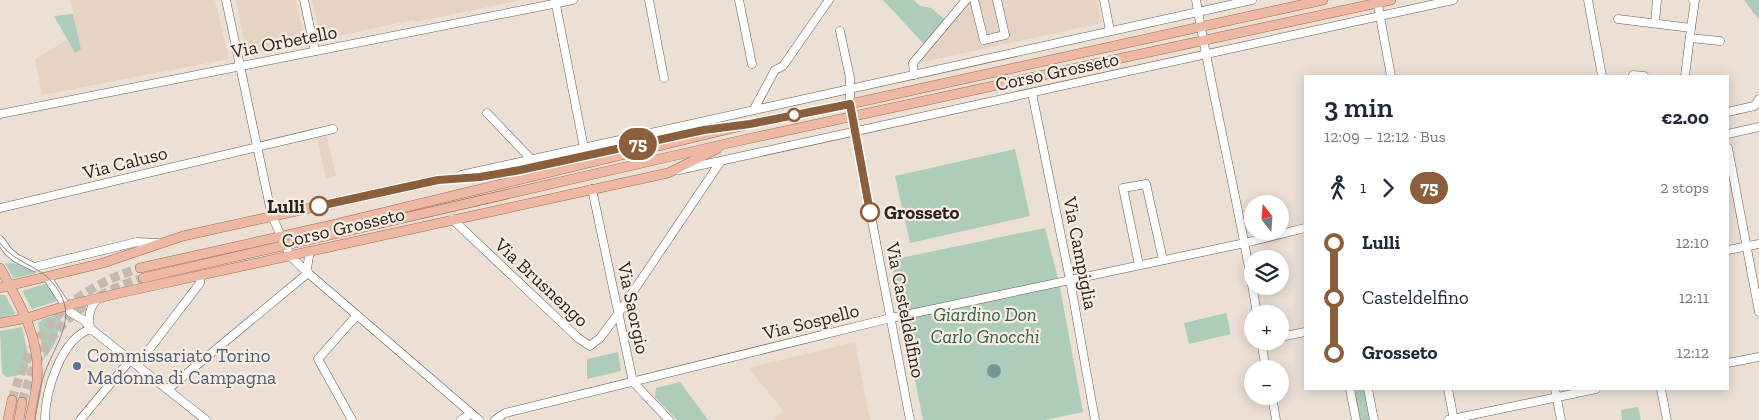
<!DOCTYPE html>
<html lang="en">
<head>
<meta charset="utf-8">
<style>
	:root { --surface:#fff; --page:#f6f6f7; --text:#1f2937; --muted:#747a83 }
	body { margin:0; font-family:"Zilla Slab",serif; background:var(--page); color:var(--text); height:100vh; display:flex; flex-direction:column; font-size:19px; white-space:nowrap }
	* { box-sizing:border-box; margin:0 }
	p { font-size:16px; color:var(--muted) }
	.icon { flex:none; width:28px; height:28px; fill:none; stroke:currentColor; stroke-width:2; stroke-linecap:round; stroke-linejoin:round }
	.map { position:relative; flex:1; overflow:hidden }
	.drawer { position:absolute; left:1304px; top:75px; width:425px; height:315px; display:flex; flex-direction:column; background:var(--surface); border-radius:0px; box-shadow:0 2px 12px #0003 }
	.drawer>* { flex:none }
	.badge { padding:0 10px; border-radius:16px; font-size:18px; line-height:32px }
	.needle { width:32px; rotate:343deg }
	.fabs { position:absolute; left:1244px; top:195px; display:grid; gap:10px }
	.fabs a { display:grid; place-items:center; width:45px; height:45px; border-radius:50%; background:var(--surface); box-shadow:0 2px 12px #0003; font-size:25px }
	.map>.badge { position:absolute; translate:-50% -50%; box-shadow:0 0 0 2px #fff }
	.legs { display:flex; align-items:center; gap:8px; height:55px; padding:0 20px; font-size:16px }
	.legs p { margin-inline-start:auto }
	.overview { display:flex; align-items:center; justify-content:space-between; height:85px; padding:0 20px }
	h1 { font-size:28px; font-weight:600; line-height:38px }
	ul { padding:0 20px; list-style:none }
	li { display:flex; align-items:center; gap:18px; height:55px; font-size:19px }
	li i { display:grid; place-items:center; width:8px; height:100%; margin:0 6px; background:currentColor }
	li i::after { content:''; width:12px; height:12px; margin:-6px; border:4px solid; border-radius:50%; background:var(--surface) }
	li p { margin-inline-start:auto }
	li:first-child i { background:linear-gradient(#0000 50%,currentColor 0) }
	li:last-child i { background:linear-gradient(currentColor 50%,#0000 0) }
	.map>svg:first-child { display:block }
</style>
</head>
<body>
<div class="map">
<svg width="1759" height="420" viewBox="0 0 1759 420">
	<rect width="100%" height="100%" fill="#ece0d5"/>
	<!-- built -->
	<g fill="#e5d4c3">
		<polygon points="70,0 215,0 229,59 42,95 35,59 67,40 75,53 81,49"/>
		<polygon points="236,0 296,0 305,43 247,56"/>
		<polygon points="312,0 522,0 415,22 415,20 398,23 321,40"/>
		<polygon points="970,0 1096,0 1102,23 918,63"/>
		<polygon points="327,136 336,176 326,179 317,138"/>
		<polygon points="855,342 870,420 773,420 783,410 748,368"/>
	</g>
	<!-- green -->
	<g fill="#adccba">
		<polygon points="883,0 914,0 920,6 931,8 948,22 923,43"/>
		<polygon points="1744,0 1759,0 1759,20"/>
		<polygon points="73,14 81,49 75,53 54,16"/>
		<polygon points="1015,149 1030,216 910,243 895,176"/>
		<polygon points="1045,228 1059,282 1083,412 1045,420 923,420 891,260"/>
		<polygon points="5,263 18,264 37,273 14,278"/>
		<polygon points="48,283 57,301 32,309 22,291"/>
		<polygon points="0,295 5,295 15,313 13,315 0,318"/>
		<path d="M61 313C60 328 56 349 44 358L38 323 43 319Z"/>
		<polygon points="1226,313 1231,334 1189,344 1184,323"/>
		<polygon points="22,327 28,355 28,372 15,376 7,377 2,373 0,331"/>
		<polygon points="618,352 621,371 587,379 587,359"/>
		<polygon points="680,382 708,420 677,420 655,397 656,388"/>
		<polygon points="1350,389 1368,389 1374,420 1356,420"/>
		<polygon points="1638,407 1641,420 1622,420 1621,410"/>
	</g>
	<!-- water -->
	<circle fill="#72979b" cx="994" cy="371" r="7"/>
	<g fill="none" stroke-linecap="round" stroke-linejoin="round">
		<!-- major-tunnel -->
		<g stroke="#c5bab1" stroke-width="9" stroke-dasharray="9 4.5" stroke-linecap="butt">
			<path d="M12 400C31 331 71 289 140 268"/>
			<path d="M22 402C40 336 77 298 143 278"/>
		</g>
		<defs>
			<g id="minor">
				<polyline points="226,0 270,207 272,216 290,256 308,273 479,420"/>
				<polyline points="304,0 315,51"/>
				<polyline points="555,0 584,148"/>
				<polyline points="649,0 664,78"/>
				<polyline points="739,0 752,64"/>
				<polyline points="974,0 984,40 1005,35 997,0"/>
				<polyline points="1104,0 1110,31"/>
				<path d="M1196 0C1214 105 1240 208 1257 314"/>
				<polyline points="1377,0 1391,76"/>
				<polyline points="1588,0 1602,76"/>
				<polyline points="1618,19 1691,28 1685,76"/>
				<polyline points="1655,23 1657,0"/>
				<polyline points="1691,28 1695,0 1693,0"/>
				<polyline points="840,31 850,78 850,104 855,132 910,420"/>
				<polyline points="1690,38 1720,41"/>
				<polyline points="914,75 913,63 966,0"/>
				<polyline points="1633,75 1644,76"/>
				<polyline points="1032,93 1070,280 1095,420"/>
				<polyline points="754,109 775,70 783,66 829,0"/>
				<polyline points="1728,112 1754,106 1759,99"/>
				<polyline points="487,113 531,159"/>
				<polyline points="0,114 573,0"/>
				<polyline points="1728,134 1759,127"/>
				<polyline points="1728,148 1759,312"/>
				<polyline points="679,170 1453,0"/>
				<polyline points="461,175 1252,0"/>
				<polyline points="592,189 633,382 669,420"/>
				<polyline points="0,208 333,129"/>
				<polyline points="452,219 578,338 590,346 600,338 618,314 721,161"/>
				<polyline points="0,240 8,251 16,258 34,267 137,242 158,243"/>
				<polyline points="1728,250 1759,244"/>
				<polyline points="1139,265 1123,188 1146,184 1163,260"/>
				<polyline points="308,273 307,268 310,251"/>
				<polyline points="47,277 70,312 85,321 91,329 206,420"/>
				<path d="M90 327C88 315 90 307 98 298"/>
				<polyline points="1280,337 1305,332"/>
				<polyline points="1261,341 1266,369"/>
				<polyline points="1728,363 1759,357"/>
				<polyline points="138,364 200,283 200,276"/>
				<polyline points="168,389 308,273"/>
				<polyline points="1350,389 1356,420"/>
				<polyline points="1368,389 1374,420"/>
				<polyline points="1448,389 1454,420"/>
				<polyline points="1555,389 1561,420"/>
				<polyline points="1661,389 1667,420"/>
				<polyline points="1272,396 1276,420"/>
				<path d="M45 420C45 392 61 338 91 329"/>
				<polyline points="80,420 131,359"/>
				<polyline points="352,420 318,359 357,315"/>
				<polyline points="461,420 471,414"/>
				<polyline points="495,420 505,413 891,318 1245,243 1305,228"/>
				<polyline points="1448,420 1596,389"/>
			</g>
			<g id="major">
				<path d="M0 268C20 304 41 339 37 381 36 394 32 407 30 420"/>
				<polyline points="140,268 332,225 754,123 850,104 1323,0"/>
				<polyline points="143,278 738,141 1391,0"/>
				<polyline points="0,288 103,263 183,236 438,180 494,175 654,141"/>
				<polyline points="0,323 27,318 65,306 124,292 668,173 717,149"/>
				<polyline points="8,420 12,400"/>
				<polyline points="19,420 22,402"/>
			</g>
		</defs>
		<!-- minor casing -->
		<use href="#minor" stroke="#665c52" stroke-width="9"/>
		<!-- major casing -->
		<use href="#major" stroke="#a1674e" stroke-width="10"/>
		<!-- minor -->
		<use href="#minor" stroke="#fff" stroke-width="8"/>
		<!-- major -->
		<use href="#major" stroke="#eeb9a4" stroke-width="9"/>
		<!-- tram -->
		<path stroke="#908880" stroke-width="1" d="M0 243C14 263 38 265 52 282 79 313 60 336 47 367 40 383 37 403 35 420"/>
	</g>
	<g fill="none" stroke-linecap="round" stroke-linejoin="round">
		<defs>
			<polyline id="line-1" points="319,206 438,180 480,177 520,170 704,130 750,124 850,104 870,212"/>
		</defs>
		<!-- line-1 casing -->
		<use href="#line-1" stroke="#fff" stroke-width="11"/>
		<!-- line-1 -->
		<use href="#line-1" stroke="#8b5e3c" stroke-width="8"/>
	</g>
	<!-- markers -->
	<g fill="#fff" stroke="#8b5e3c" stroke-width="2.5">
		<circle cx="794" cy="115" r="6"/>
		<circle cx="319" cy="206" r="9"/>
		<circle cx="870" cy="212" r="9"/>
	</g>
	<circle fill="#5c6f8a" stroke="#f9ede2" stroke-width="2" cx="77" cy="366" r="5"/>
	<g text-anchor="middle" stroke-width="4.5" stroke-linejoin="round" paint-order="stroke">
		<!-- street labels -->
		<g font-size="19" fill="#27231f" stroke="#f9ede2">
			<text transform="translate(284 41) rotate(-11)" y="7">Via Orbetello</text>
			<text transform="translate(1057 71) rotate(-12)" y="7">Corso Grosseto</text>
			<text transform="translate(125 162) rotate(-14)" y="7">Via Caluso</text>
			<text transform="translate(343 227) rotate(-13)" y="7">Corso Grosseto</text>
			<text transform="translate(1081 253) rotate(79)" y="7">Via Campiglia</text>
			<text transform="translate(542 282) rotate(43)" y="7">Via Brusnengo</text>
			<text transform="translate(634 308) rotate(78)" y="7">Via Saorgio</text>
			<text transform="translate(906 310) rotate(79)" y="7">Via Casteldelfino</text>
			<text transform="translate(811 321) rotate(-14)" y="7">Via Sospello</text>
		</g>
		<!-- stop labels -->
		<g font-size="19" font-weight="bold" fill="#27231f" stroke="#f9ede2" text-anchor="end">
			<text x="305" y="213">Lulli</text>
			<text x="884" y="219" text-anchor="start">Grosseto</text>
		</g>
		<!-- park labels -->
		<g font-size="19" font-style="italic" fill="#2e6348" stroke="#f9ede2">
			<text x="985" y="321">Giardino Don<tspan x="985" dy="22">Carlo Gnocchi</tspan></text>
		</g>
		<!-- service labels -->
		<g font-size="19" fill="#4e5e75" stroke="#f9ede2" text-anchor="start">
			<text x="87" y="362">Commissariato Torino<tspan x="87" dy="22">Madonna di Campagna</tspan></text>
		</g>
	</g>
</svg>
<div class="fabs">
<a><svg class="needle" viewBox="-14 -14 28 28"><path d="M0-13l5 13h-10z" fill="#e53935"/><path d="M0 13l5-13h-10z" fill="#747a83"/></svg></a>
<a><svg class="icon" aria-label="layers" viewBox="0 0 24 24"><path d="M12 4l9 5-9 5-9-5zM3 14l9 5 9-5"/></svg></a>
<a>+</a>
<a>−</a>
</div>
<b class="badge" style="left:638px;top:144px;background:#8b5e3c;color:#fff">75</b>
<section class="drawer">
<div class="overview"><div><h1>3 min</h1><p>12:09 – 12:12 · Bus</p></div><b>€2.00</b></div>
<div class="legs"><svg class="icon" aria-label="walk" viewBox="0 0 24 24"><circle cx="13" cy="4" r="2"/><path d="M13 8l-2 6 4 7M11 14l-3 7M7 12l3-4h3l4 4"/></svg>1<svg class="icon" aria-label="forward" viewBox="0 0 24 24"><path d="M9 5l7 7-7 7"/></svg><b class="badge" style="background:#8b5e3c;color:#fff">75</b><p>2 stops</p></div>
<ul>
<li><i style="color:#8b5e3c"></i><b>Lulli</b><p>12:10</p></li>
<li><i style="color:#8b5e3c"></i><span>Casteldelfino</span><p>12:11</p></li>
<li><i style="color:#8b5e3c"></i><b>Grosseto</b><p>12:12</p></li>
</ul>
</section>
</div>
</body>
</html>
